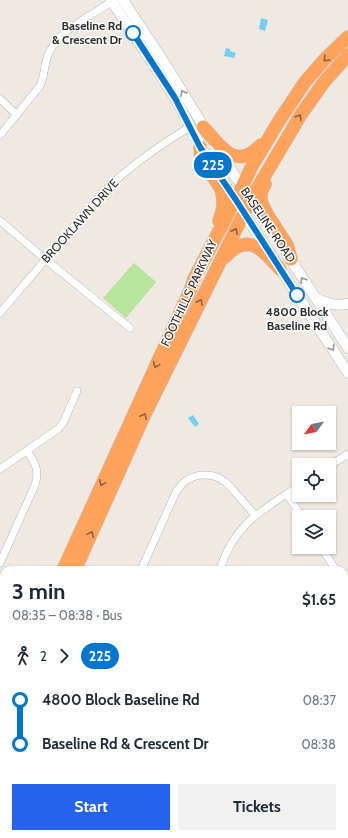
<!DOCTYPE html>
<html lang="en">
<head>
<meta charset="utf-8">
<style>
	:root { --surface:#fff; --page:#f2f2f3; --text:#1f2937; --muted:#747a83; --accent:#2563eb }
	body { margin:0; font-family:Cabin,sans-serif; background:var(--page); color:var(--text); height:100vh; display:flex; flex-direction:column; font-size:15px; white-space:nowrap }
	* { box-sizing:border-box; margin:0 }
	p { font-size:13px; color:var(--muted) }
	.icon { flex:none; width:22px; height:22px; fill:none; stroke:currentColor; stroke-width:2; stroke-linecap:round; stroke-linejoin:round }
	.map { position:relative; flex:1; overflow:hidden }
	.sheet { position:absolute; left:0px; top:566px; width:348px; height:272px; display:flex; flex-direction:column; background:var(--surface); border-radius:12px 12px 0 0; box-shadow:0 1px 3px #0004 }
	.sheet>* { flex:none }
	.badge { padding:0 8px; border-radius:13px; font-size:14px; line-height:26px }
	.needle { width:26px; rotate:237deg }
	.buttons { position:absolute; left:292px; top:406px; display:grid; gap:8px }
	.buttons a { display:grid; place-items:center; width:44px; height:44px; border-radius:0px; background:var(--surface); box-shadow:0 1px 3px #0004; font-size:20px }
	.map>.badge { position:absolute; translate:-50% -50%; box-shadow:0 0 0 2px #fff }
	.legs { display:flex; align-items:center; gap:6px; height:44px; padding:0 12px; font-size:13px }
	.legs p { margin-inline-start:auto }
	.headline { display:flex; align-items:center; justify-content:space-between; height:68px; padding:0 12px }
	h1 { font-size:22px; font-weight:700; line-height:30px }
	.button { display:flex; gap:8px; margin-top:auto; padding:8px 12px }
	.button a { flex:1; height:46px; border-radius:0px; background:var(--accent); color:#fff; font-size:16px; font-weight:700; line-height:46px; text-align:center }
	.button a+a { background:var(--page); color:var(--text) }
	ul { padding:0 12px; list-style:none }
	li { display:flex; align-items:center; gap:14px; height:44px; font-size:15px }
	li i { display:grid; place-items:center; width:6px; height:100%; margin:0 5px; background:currentColor }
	li i::after { content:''; width:10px; height:10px; margin:-5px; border:3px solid; border-radius:50%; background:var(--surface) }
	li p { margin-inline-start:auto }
	li:first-child i { background:linear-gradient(#0000 50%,currentColor 0) }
	li:last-child i { background:linear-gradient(currentColor 50%,#0000 0) }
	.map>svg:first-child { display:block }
</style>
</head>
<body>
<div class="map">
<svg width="348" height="838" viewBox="0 0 348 838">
	<rect width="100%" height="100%" fill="#efe9e1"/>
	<!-- green -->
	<g fill="#b6e59e">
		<polygon points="134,263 156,282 126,318 103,298"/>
		<polygon points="344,768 348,768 348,791 344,790"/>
		<polygon points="221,834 246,834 244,838 219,838"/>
	</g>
	<!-- water -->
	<g fill="#75cff0">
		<polygon points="261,18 268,20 265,31 259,29"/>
		<polygon points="226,48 230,49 230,51 236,53 234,58 224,56"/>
		<polygon points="193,415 199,424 195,427 188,418"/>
	</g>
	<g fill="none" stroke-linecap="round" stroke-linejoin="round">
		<!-- stream -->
		<g stroke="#75cff0" stroke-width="1.5">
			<polyline points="344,785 348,785"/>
			<polyline points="236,838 239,834"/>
		</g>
		<defs>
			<g id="street">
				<polyline points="0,99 17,115"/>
				<path d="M0 135 40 86C45 76 44 62 49 53 57 36 72 27 87 17 96 12 105 6 114 0"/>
				<polyline points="0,221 45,259 130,328"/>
				<path d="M0 313 103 192C129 167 158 146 190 127"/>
				<polyline points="329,466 348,454"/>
				<polyline points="0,469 58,429 63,423 77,391"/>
				<polyline points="287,494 302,517"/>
				<polyline points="321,547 336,570"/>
				<path d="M0 563 35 485C40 470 35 463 27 451"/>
				<path d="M141 570 176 492C179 488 182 483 187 480 198 473 215 473 225 482 229 484 231 488 234 491 241 499 248 507 255 515"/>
				<path d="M220 570C233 525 262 510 299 486"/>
				<polyline points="344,582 348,588"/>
				<polyline points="344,664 348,664"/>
				<polyline points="344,731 348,731"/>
				<polyline points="344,825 348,826"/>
				<polyline points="123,834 132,838"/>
				<polyline points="21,838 23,834"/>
				<polyline points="179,838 181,834"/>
				<polyline points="288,838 293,834"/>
			</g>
			<g id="secondary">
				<polyline points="111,0 175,98 204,152"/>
				<polyline points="123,0 169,70 207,132"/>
				<polyline points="215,146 265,221"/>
				<polyline points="219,175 348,373"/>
				<polyline points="287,254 348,348"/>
				<path d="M316 298C327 304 335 306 348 304"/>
			</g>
			<g id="highway">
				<path d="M203 127C221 146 235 172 261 145"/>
				<path d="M200 147 201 157 221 189C225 201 223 210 219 221"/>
				<polyline points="265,184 261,192 261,202 267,214 287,245 291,259"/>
				<path d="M225 257C248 231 263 250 280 269"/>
				<polyline points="63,570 190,291 194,279 242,187 252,166 279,121 305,82 325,59 348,37"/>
				<polyline points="75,570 144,416 251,199 300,116 324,82 348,55"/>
				<polyline points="0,712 4,703"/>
				<polyline points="0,736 4,727"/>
			</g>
		</defs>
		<!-- street casing -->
		<use href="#street" stroke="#b4b7c1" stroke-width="8"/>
		<!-- secondary casing -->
		<use href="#secondary" stroke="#b4b7c1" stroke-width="11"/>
		<!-- highway casing -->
		<use href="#highway" stroke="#c9c9c9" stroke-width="14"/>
		<!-- street -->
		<use href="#street" stroke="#fff" stroke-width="7"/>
		<!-- secondary -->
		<use href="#secondary" stroke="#fff" stroke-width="10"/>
		<!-- highway -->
		<use href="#highway" stroke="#ffa35c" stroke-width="13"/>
	</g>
	<!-- one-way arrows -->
	<defs><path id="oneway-chevron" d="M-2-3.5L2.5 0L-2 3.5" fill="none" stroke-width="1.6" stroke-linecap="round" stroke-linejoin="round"/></defs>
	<g stroke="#8c6343">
		<use href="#oneway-chevron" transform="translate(326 59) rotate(134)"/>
		<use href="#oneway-chevron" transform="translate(299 117) rotate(-57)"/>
		<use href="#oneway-chevron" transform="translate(235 231) rotate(-64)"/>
		<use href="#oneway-chevron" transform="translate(200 302) rotate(-64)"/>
		<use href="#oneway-chevron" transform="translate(156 365) rotate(114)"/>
		<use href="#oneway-chevron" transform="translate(144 416) rotate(-65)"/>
		<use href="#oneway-chevron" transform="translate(102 483) rotate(114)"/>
		<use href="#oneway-chevron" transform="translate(91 534) rotate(-66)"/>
	</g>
	<g stroke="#969696">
		<use href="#oneway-chevron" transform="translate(183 93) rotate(-120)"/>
		<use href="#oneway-chevron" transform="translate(303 280) rotate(-122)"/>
		<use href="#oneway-chevron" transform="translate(332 348) rotate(57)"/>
	</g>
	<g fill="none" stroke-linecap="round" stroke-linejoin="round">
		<defs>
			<polyline id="line-1" points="133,33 175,98 200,147 236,200 297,295"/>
		</defs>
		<!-- line-1 casing -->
		<use href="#line-1" stroke="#fff" stroke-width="9"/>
		<!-- line-1 -->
		<use href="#line-1" stroke="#0076ce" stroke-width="6"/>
	</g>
	<!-- markers -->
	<g fill="#fff" stroke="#0076ce" stroke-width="2">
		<circle cx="133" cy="33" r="7"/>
		<circle cx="297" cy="295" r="7"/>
	</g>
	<g text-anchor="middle" stroke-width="3" stroke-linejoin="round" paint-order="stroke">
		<!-- stop labels -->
		<g font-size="12" font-weight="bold" fill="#2e2e2e" stroke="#fff" text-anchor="end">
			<text x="122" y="30">Baseline Rd<tspan x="122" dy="14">&amp; Crescent Dr</tspan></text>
			<text x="297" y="316" text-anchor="middle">4800 Block<tspan x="297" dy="14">Baseline Rd</tspan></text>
		</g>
		<!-- street labels -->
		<g font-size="12" fill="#2e2e2e" stroke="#fff">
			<text transform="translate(80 221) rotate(-48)" y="4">BROOKLAWN DRIVE</text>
			<text transform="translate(268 225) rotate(56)" y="4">BASELINE ROAD</text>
			<text transform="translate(189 293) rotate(-65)" y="4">FOOTHILLS PARKWAY</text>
		</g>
	</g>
</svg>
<div class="buttons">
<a><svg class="needle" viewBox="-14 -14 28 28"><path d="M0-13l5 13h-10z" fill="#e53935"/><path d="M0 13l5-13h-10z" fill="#747a83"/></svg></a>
<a><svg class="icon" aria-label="locate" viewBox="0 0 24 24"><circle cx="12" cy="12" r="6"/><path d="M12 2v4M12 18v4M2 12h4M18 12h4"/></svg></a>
<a><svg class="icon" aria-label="layers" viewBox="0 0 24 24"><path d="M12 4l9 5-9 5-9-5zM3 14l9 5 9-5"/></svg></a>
</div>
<b class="badge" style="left:213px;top:165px;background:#0076ce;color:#fff">225</b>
<section class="sheet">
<div class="headline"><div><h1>3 min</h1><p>08:35 – 08:38 · Bus</p></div><b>$1.65</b></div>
<div class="legs"><svg class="icon" aria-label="walk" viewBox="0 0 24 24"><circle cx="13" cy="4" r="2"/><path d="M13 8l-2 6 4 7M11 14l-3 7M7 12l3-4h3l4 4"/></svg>2<svg class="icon" aria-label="forward" viewBox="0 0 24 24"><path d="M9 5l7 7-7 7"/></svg><b class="badge" style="background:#0076ce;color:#fff">225</b></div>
<ul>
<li><i style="color:#0076ce"></i><b>4800 Block Baseline Rd</b><p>08:37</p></li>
<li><i style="color:#0076ce"></i><b>Baseline Rd &amp; Crescent Dr</b><p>08:38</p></li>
</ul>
<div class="button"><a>Start</a><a>Tickets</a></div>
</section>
</div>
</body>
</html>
